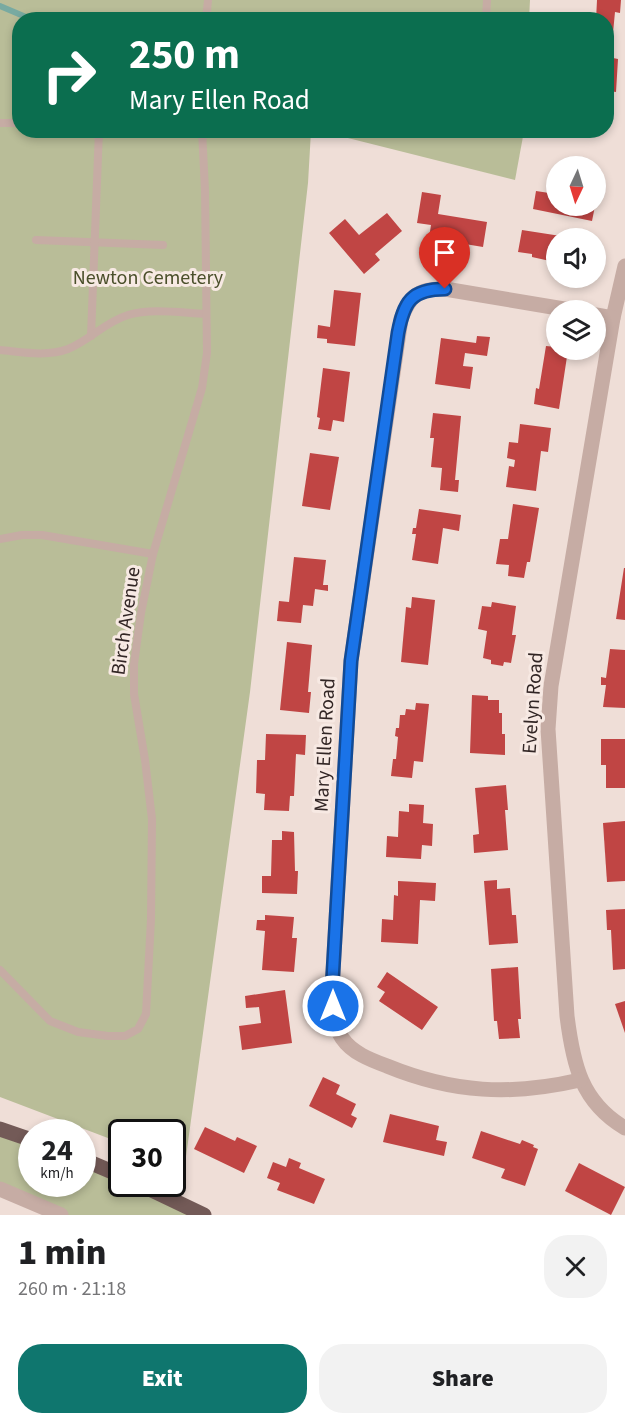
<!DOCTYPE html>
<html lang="en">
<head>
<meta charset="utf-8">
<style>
  body { margin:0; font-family:"Source Sans 3",sans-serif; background:#f2f2f2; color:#202124; height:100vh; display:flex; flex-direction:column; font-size:22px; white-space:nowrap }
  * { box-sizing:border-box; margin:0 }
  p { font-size:20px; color:#757577 }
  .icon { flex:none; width:33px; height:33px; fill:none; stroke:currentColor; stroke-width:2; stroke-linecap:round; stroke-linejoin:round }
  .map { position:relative; height:1215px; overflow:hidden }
  .sheet { display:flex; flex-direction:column; background:#fff; flex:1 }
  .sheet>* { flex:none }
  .banner { position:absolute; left:12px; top:12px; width:602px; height:126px; border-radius:24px; box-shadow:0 3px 9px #0003; background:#0b6e4f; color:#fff; overflow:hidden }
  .needle { width:39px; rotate:184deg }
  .tools { position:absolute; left:546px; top:156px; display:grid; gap:12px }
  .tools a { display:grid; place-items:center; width:60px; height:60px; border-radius:50%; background:#fff; box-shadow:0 3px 9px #0003; font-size:30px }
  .speed { position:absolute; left:18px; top:1119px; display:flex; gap:12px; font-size:30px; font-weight:700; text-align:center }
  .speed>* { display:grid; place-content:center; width:78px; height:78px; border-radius:50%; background:#fff; box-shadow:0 3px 9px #0003; line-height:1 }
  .speed small { font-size:15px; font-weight:400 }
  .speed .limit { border:3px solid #111; border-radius:9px; background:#fff; color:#111 }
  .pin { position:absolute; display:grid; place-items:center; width:51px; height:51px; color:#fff; margin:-62px -26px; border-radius:50% 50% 50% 0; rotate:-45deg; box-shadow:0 0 6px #0007 }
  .pin .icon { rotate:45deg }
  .me { position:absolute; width:66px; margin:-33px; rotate:0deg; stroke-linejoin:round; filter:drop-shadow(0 0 4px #0008) }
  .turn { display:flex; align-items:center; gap:21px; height:126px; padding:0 18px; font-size:27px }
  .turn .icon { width:78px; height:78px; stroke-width:2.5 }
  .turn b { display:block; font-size:42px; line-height:51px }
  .round { display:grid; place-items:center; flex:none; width:63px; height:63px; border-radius:24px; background:#f2f2f2 }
  .head { display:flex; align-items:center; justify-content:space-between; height:102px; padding:0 18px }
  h1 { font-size:36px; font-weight:800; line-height:45px }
  .primary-button { display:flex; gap:12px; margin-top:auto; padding:12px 18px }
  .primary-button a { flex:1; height:69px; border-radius:24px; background:#0f766e; color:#fff; font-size:24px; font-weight:800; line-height:69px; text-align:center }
  .primary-button a+a { background:#f2f2f2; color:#202124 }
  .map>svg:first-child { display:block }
  .green { fill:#b9bd98 }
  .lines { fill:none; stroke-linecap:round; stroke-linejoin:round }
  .stream { stroke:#78aaa1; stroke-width:6 }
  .building { fill:#c04544 }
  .service { stroke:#c6aca4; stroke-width:8 }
  .minor { stroke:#c6aca4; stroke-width:15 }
  .primary { stroke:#735a57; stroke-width:15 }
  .route-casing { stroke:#114b97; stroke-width:15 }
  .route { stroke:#1a73e8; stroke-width:10 }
  .labels { text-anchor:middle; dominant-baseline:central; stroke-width:6; stroke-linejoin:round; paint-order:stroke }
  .park-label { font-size:20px; fill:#4a4f2a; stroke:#f7e9e3 }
  .street-label { font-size:20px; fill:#322625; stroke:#f7e9e3 }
</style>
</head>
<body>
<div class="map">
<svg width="625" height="1215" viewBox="0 0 625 1215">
  <rect width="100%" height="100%" fill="#efded7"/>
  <!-- green -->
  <g class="green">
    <polygon points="0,0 530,0 529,20 20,20 20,130 311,131 308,183 250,692 184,1171 173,1166 172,1132 122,1132 121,1143 0,1097"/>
    <polygon points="320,131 524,131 515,180"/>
    <polygon points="0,1129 31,1140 32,1184 82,1184 83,1159 121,1176 122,1184 139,1184 204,1215 61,1215 0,1189"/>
  </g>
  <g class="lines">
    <!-- stream -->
    <polyline class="stream" points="0,6 33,20"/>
  </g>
  <!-- building -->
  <g class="building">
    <polygon points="597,0 621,0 620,13 615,12 613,33 606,33 606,20 596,20"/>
    <polygon points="606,51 614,51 613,58 618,59 616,92 609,91 608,106 606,106"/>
    <polygon points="596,169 602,171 597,197 596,197"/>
    <polygon points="536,191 556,194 556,206 595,206 592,221 533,209"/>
    <polygon points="422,192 441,195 438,214 487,222 483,247 429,238 431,225 417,223"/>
    <polygon points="387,213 402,231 375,254 380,260 364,274 329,233 345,219 359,235"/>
    <polygon points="522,230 567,237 556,238 556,265 550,264 550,261 532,257 532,254 518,252"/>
    <polygon points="334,290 361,293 355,346 327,343 327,339 317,338 318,325 330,327"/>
    <polygon points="477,336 490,337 487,356 465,353 463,366 473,367 470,389 435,384 441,338 476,343"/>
    <polygon points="546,346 556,347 556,350 568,350 559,409 534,404 536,388 539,389"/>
    <polygon points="323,368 350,372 344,422 333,420 331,431 318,429 320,418 317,417"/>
    <polygon points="433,413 461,416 455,480 459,480 458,492 440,490 442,468 431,467 434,438 430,438"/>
    <polygon points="520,424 551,428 548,452 541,451 536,491 506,487 509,466 514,467 515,460 507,458 509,442 518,443"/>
    <polygon points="310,453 339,457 330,510 302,506"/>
    <polygon points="513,504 539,508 530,562 527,562 524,578 508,576 509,565 496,564 500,539 508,539"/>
    <polygon points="419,509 461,515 459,531 443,528 438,564 412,560 416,534 412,534 413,528 416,528"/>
    <polygon points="294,557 326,560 323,585 328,585 328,591 315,589 313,606 303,605 301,623 277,621 279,601 289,602"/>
    <polygon points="624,568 625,568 625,620 616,619"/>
    <polygon points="412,597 435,600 428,665 401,662 406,607 411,608"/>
    <polygon points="492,602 516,606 512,635 516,635 511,663 504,662 503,666 491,664 491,660 483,658 487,631 478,629 482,606 491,607"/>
    <polygon points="287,642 312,645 308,692 311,692 309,713 280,710"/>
    <polygon points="610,649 625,650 625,708 603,707 606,685 601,685 601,677 606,678"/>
    <polygon points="472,695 488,696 488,700 499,700 499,713 502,713 502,734 505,734 505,755 470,753"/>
    <polygon points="416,703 429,704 423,762 414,761 412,778 391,776 393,759 396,759 398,737 395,736 396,728 399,728 400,715 405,715 406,709 415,710"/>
    <polygon points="266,734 306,735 305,755 296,754 294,796 290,796 289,811 264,810 265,794 256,793 257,760 265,760"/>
    <polygon points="601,739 625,739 625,788 606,788 606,765 601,765"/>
    <polygon points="506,785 508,810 505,810 508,850 474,853 473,835 479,834 475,788"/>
    <polygon points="409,804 424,805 423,823 433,824 432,846 422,845 421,859 386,857 387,836 398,837 399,811 409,812"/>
    <polygon points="625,821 625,881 607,882 603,823"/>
    <polygon points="282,831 294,832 295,871 298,871 297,894 262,893 262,876 271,876 272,840 282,840"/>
    <polygon points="497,880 497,889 510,888 512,915 516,915 518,943 489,945 484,881"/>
    <polygon points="398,881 436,883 435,901 420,900 418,944 381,942 382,919 393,920 394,895 398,896"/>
    <polygon points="625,909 625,969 613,970 611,930 607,930 606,910"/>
    <polygon points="265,915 294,917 292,938 297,938 294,972 262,970 265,931 256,930 257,920 265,920"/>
    <polygon points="518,967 521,1019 518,1019 520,1038 499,1039 497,1021 494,1021 491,969"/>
    <polygon points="387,972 438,1007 422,1030 379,1001 385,992 377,987"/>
    <polygon points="285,990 292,1043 242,1050 239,1026 261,1023 259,1007 246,1008 245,996"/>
    <polygon points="625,1001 625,1033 615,1004"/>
    <polygon points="323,1077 340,1085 336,1094 356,1104 351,1115 357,1118 352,1128 309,1106"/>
    <polygon points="390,1114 439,1126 436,1140 447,1142 444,1156 383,1142"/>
    <polygon points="205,1127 235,1141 237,1137 257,1146 244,1173 194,1149"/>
    <polygon points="481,1131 520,1144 522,1140 534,1145 533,1147 538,1149 525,1186 501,1178 505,1169 472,1158"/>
    <polygon points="289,1158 301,1163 299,1168 325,1179 314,1204 277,1190 280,1183 267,1178 273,1162 286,1167"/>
    <polygon points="579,1163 625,1187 611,1215 565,1191"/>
  </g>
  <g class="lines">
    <!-- service -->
    <g class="service">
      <polyline points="206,20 208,0"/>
      <polyline points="486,20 487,0"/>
      <polyline points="0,123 20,123"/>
      <polyline points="36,240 163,245"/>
      <polyline points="91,336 99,130"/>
      <path d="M0 350C22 352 47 357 68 349 90 340 105 322 128 315 152 308 182 313 206 314"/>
      <polyline points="0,539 22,535 42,535 153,554"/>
      <polyline points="0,970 50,1021 78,1032 108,1036 125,1036 138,1029 146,1014 151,919 152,819 145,760 134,694 134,664 141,613 153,554 202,388 207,353 205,190 202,130"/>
    </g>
    <!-- minor -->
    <g class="minor">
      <path d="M625 266 613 318 551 686 548 729 567 1016C573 1064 581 1102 625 1128"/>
      <path d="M570 310 445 289C419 288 410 295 401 319L351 661 332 989C333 1005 332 1023 342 1038 352 1053 371 1060 387 1066 453 1093 511 1096 580 1080"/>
      <polyline points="596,315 613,318"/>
      <polyline points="0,1189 61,1215"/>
    </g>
    <!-- primary -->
    <g class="primary">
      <polyline points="0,1129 32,1140"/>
      <polyline points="82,1159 122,1176"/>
      <polyline points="139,1184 204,1215"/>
    </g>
  </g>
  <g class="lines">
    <defs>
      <path id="route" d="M333 1006 332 989 351 661 398 333C404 302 411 289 445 289"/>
    </defs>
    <!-- route casing -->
    <use href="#route" class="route-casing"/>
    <!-- route -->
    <use href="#route" class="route"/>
  </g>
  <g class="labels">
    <!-- park labels -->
    <g class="park-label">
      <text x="148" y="278">Newton Cemetery</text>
    </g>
    <!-- street labels -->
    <g class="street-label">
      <text transform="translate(126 621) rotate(-82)">Birch Avenue</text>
      <text transform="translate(533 703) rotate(-86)">Evelyn Road</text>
      <text transform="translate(325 745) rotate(-87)">Mary Ellen Road</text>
    </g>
  </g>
</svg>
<div class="tools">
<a><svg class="needle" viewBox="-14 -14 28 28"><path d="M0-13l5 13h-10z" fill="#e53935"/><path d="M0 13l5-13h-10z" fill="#757577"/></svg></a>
<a><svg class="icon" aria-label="sound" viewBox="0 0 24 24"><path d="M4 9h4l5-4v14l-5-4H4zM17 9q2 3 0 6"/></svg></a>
<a><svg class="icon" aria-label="layers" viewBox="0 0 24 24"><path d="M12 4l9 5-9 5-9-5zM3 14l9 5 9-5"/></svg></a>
</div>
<div class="speed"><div>24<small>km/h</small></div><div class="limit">30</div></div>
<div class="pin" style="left:445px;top:289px;background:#d93025"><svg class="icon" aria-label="arrive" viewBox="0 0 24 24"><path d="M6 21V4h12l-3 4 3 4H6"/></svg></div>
<svg class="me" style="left:333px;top:1006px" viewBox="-20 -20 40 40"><circle r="17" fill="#1a73e8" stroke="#fff" stroke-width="3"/><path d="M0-11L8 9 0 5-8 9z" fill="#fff"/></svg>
<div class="banner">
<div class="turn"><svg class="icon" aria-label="right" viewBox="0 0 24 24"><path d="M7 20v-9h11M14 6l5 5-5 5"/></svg><div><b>250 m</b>Mary Ellen Road</div></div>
</div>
</div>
<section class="sheet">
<div class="head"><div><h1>1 min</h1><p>260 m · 21:18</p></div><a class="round"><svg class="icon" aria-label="close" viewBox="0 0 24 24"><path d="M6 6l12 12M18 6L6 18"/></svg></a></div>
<div class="primary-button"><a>Exit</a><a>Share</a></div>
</section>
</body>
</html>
